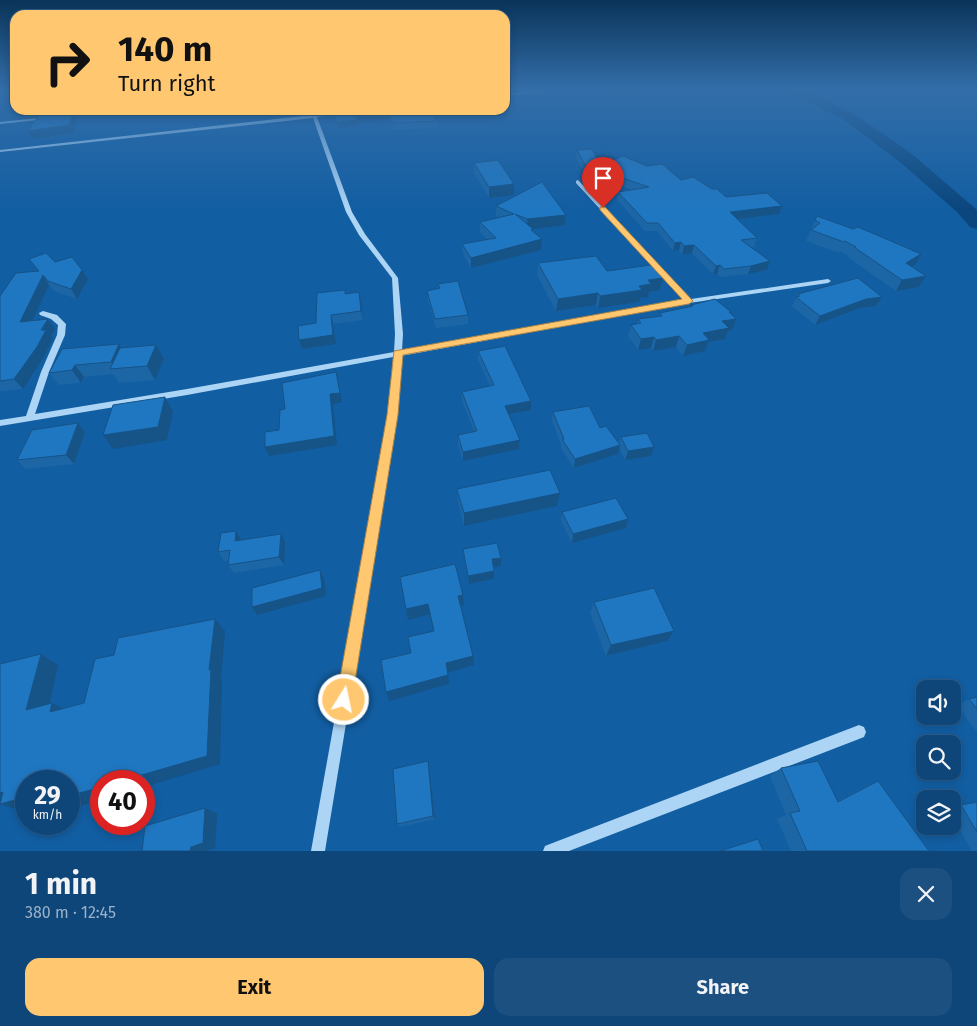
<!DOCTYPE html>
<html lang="en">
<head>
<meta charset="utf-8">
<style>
  body { margin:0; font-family:"Fira Sans",sans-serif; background:#1c5081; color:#f1f3f6; height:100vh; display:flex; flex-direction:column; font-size:19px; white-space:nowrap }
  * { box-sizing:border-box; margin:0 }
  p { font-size:16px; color:#9bb1c7 }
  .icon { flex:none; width:28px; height:28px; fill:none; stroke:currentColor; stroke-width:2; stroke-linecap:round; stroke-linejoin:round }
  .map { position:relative; height:851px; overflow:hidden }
  .sheet { display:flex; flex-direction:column; background:#0e467a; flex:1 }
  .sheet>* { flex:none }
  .guide { position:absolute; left:10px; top:10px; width:500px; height:105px; border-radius:15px; box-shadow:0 2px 8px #0003,0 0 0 1px #2e5e8b; background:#ffc870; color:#111; overflow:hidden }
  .buttons { position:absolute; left:916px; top:680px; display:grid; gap:10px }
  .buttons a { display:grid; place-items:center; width:45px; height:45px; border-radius:10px; background:#0e467a; box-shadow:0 2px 8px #0003,0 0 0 1px #2e5e8b; font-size:25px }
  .speed { position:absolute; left:15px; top:770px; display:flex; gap:10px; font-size:25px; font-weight:700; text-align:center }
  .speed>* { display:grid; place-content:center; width:65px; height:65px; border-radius:50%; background:#0e467a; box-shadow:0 2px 8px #0003,0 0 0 1px #2e5e8b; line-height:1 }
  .speed small { font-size:12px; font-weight:400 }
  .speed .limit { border:8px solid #d22; background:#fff; color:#111 }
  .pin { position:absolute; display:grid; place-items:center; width:42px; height:42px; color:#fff; margin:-51px -21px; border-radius:50% 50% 50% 0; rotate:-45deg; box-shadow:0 0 5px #0007 }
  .pin .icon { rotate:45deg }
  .me { position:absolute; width:55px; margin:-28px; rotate:10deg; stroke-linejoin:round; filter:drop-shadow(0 0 4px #0008) }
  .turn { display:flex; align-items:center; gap:18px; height:105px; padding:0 25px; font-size:22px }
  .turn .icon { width:65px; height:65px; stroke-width:2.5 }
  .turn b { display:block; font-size:35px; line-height:42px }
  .round { display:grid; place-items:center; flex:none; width:52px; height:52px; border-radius:15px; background:#1c5081 }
  .headline { display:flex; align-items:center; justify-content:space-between; height:85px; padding:0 25px }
  h1 { font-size:30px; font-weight:700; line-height:38px }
  .button { display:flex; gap:10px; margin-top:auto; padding:10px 25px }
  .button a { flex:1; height:58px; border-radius:15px; background:#ffc870; color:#111; font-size:20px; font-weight:700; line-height:58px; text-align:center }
  .button a+a { background:#1c5081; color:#f1f3f6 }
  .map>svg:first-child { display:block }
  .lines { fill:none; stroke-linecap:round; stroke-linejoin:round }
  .river { fill:#0b477e; fill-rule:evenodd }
  .minor { fill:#acd4f5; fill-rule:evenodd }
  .wall { fill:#1c66a6 }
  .shaded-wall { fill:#165387 }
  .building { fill:#2077c1; stroke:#165387 }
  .route { fill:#ffc870; stroke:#a68249 }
</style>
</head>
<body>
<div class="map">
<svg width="977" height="851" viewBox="0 0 977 851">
  <rect width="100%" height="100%" fill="#125ea2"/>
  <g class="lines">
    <!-- river -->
    <polygon class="river" points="786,89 803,89 854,114 912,154 977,210 977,229 970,227 957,212 900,162 844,120 788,92"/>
    <!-- minor -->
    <g class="minor">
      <polygon points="557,89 565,89 505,96 505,94"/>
      <polygon points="112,110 127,110 65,117 63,116"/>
      <polygon points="310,110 314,110 316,115 346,112 348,113 317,117 352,212 365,234 398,278 403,334 402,351 684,300 576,183 576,181 578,180 691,299 828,279 831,281 828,283 689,303 401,356 397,415 325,851 311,851 389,415 393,357 187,395 0,426 0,420 26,416 41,372 57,335 58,325 51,319 40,315 39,313 43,311 57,315 66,324 65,335 49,372 35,414 187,389 394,352 395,334 392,278 359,235 346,212 313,118 0,152 0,150 312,115"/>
      <polygon points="49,117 47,119 0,124 0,122"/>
      <polygon points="859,725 864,727 866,732 864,737 859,739 569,851 543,851 545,846 550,844"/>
    </g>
  </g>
  <!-- wall -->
  <g class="wall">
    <polygon points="609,88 640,88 642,90 641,93 619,96"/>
    <polygon points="332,110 430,110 437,121 438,128 394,130 389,119 357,123 358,126 338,128 333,111 332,111"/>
    <polygon points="577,150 601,165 681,180 712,189 726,197 782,206 779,214 737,219 757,238 754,247 750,247 767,270 748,274 721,277 717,274 713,274 692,253 682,255 679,250 673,251 657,231 645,231 617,200 618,192 633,190 584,173 576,157"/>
    <polygon points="474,163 514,184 514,195 489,198 474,173"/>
    <polygon points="496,206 566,215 565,225 532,229 541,250 471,268 463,254 462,244 487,240 480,232 480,222 499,217 496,216"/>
    <polygon points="817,216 915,265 912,266 926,276 919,287 896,291 849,258 849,256 840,251 839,253 806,241"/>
    <polygon points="29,259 55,262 82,270 88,279 77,299 54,291 49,285 32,321 55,329 51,336 53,339 44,357 23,389 0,391 0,296 38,271"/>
    <polygon points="538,263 607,271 663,278 660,290 649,292 648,297 640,298 639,302 598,308 596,305 556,311 537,275"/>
    <polygon points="438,284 468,315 468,324 436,328 428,300 427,291 438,289"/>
    <polygon points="345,290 346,294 359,292 361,301 363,320 333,324 336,344 302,349 299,340 316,323"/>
    <polygon points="798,294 882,297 876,306 860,308 815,325 792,306"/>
    <polygon points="691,305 730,313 732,330 728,331 725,339 708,342 705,351 683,356 676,347 653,351 651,348 638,350 628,336 631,325 637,324 638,319 659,316 660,313 691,307"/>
    <polygon points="119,344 122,348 164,359 155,380 119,383 113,374 84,377 81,383 59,385 49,373"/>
    <polygon points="478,351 531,410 509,415 520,440 519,449 463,461 458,444 458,435 474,431 462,401 462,392 490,386 478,360"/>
    <polygon points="553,412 600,428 619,443 621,437 651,456 625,460 619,448 618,454 574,468 561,448 561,445 552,421"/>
    <polygon points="78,423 85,432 74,464 26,469 17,460"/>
    <polygon points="457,489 557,506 464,526 458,502"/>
    <polygon points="562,512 628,519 626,528 572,543 561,521"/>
    <polygon points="241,540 285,542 284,565 234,573 228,565 229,560 224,561 218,552"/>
    <polygon points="463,549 501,566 493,567 494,579 469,584 464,557"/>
    <polygon points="594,602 674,631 667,641 606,656 590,613"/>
    <polygon points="977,697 977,732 957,705 969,699"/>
    <polygon points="429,766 435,819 400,827 397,824"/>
    <polygon points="781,768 838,801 862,788 878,781 929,851 791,851 777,819 786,815 770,776"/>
    <polygon points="977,802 977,851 972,851 952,817 952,807 961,805"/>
  </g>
  <!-- shaded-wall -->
  <g class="shaded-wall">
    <polygon points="642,90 641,93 619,96 620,92"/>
    <polygon points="230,110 276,110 232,115"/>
    <polygon points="74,111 77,118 73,133 32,139 28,131"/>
    <polygon points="388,113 389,119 357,123 358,126 338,128 337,122 355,116"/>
    <polygon points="514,184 514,195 489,198 489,187"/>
    <polygon points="782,206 779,214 728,220 730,212"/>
    <polygon points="566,215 565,225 527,230 527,219"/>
    <polygon points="542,239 541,250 471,268 471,258"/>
    <polygon points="681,242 679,250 673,251 675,243"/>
    <polygon points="694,245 692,253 682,255 684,246"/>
    <polygon points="921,254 915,265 899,273 906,263"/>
    <polygon points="770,261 767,270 748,274 751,266"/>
    <polygon points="720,265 717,274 713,274 716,266"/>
    <polygon points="82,270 88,279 77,299 71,289"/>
    <polygon points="43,275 49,285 27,332 20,322"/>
    <polygon points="926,276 919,287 896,291 902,280"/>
    <polygon points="663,278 660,290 649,292 648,297 640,298 639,302 598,308 600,296 639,286 648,280"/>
    <polygon points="359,292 361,301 363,320 361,311"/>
    <polygon points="598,293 596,305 556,311 558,299"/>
    <polygon points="882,297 876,306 860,308 815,325 820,316 866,299"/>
    <polygon points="729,312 731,312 727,321 736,319 732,330 728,331 725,339 708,342 705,351 683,356 687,345 703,333 722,321"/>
    <polygon points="331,315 333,324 336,344 302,349 299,340"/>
    <polygon points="48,319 55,329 51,336 53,339 44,357 23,389 14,379"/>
    <polygon points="679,336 676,347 653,351 656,340"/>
    <polygon points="654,337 651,348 638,350 641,339"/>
    <polygon points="119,344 127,356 116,369 111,362"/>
    <polygon points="156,345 164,359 155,380 147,366"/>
    <polygon points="75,365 84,377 81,383 72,370"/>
    <polygon points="336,372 342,402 333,404 337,445 269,456 265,447 330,394"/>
    <polygon points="165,397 173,411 167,440 113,449 103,435"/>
    <polygon points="531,401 531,410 505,415 505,406"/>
    <polygon points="78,423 85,432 74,464 66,455"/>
    <polygon points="520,440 519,449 463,461 463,452"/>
    <polygon points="620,445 618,454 574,468 575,459"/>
    <polygon points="654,447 651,456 625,460 628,451"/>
    <polygon points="560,493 557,506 464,526 464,513"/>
    <polygon points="628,519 626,528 572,543 573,534"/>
    <polygon points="236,531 241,540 235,541"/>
    <polygon points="281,534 285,542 284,565 279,557"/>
    <polygon points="501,558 501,566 491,568 492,559"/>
    <polygon points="320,570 324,578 326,596 257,615 252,607"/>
    <polygon points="494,571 494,579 469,584 468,576"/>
    <polygon points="463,595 464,605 459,607 458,596"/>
    <polygon points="428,604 430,614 408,620 406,609"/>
    <polygon points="215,619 225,631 221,679 222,680 220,764 144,787 144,781 121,781 209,670"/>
    <polygon points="674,631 667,641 606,656 611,645"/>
    <polygon points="41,654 58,665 46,720 26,710"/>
    <polygon points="473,656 474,665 447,673 446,663"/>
    <polygon points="448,675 449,684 389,701 386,692"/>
    <polygon points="52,703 71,713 50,712"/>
    <polygon points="428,761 429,766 435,819 433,816"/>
    <polygon points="101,787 101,800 69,809 69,796"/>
    <polygon points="3,792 26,797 26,810 22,811 0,804 0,793"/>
    <polygon points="205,808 217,814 215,848 205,851 190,851 191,847"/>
  </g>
  <!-- building -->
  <g class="building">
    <polygon points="614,88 640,88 642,90 620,92"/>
    <polygon points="342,110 430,110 437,121 393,123 388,113 355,116 357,120 337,122 333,111"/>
    <polygon points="74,111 69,125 28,131 39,115"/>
    <polygon points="592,149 601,165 623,156 647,166 662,164 681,180 693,177 712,189 717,189 726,197 767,193 782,206 730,212 757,238 741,240 770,261 751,266 724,269 720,265 716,266 694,245 684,246 681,242 675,243 658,223 647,223 618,192 649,187 585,165 577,150"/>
    <polygon points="498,160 514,184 489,187 474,163"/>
    <polygon points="542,182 566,215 527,219 515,214 533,229 531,230 542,239 471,258 462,244 496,238 480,222 514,214 496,206"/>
    <polygon points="817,216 853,229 858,227 921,254 906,263 926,276 902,280 854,247 856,247 845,241 844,242 811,230 820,223 815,220"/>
    <polygon points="46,253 55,262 72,257 82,270 71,289 48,281 43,275 20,322 48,319 41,330 46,330 37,347 14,379 0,381 0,296 16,273 39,271 29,259"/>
    <polygon points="596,256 607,271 651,265 663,278 648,280 651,284 639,286 642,290 600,296 598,293 558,299 538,263"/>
    <polygon points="858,278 882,297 866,299 820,316 796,297 800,296 798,294"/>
    <polygon points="458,281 468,315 435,319 427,291 440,288 438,284"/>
    <polygon points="345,290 345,294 359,292 361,311 331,315 333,335 299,340 298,326 316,323 317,293"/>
    <polygon points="715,299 731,312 729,312 736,319 722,321 729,328 703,333 709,340 687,345 679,336 656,340 654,337 641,339 631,325 641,323 638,319 662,316 660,313 693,306 691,305"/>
    <polygon points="119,344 111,362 75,365 72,370 49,373 62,349"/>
    <polygon points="156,345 147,366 110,369 120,348"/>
    <polygon points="505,346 531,401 505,406 520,440 463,452 458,435 477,431 462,392 494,385 478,351"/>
    <polygon points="336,372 340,393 330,394 334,436 265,447 265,432 279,430 280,410 285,409 282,383"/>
    <polygon points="165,397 158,427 103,435 113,405"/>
    <polygon points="589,406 600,428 606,426 620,445 575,459 562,439 564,439 553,412"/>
    <polygon points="78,423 66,455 17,460 32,430"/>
    <polygon points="647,433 654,447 628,451 621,437"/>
    <polygon points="550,470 560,493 464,513 457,489"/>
    <polygon points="616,498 628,519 573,534 562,512"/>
    <polygon points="236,531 235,541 281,534 279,557 228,565 230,550 218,552 221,533"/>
    <polygon points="497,543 501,558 492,559 494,571 468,576 463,549"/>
    <polygon points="455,564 463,595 458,596 473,656 446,663 448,675 386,692 381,660 411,653 408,637 434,631 428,604 406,609 400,577"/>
    <polygon points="320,570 322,588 252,607 252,588"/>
    <polygon points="654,588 674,631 611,645 594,602"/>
    <polygon points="215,619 209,670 211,669 207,756 121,781 101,781 101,787 69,796 69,781 26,781 26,797 0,804 3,792 0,793 0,664 41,654 26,710 52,703 50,712 84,703 95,659 114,655 118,638"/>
    <polygon points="977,697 977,709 969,699"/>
    <polygon points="428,761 433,816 397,824 393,769"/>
    <polygon points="818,761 838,802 878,781 929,851 807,851 790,813 800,811 781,768"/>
    <polygon points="977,802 977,832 961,805"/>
    <polygon points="205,808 203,843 191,847 190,851 142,851 145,826"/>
    <polygon points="758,839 763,851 720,851"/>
  </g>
  <!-- sky -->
  <linearGradient id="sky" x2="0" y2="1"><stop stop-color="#0a3459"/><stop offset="0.43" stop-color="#336ea9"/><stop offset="1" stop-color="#336ea9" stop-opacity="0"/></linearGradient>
  <rect width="977" height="208" fill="url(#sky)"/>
  <!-- route -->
  <polygon class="route" points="600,207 605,207 693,301 689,304 403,355 398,415 352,700 350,705 344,708 338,705 336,700 387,415 394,351 682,299 600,210"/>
</svg>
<div class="buttons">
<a><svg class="icon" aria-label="sound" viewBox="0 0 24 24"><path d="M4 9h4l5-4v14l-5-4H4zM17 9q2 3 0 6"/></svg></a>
<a><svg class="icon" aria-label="search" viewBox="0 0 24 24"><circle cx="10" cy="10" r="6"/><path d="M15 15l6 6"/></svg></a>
<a><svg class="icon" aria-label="layers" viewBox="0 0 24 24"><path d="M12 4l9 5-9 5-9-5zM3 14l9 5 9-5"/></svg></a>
</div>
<div class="speed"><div>29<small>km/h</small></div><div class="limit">40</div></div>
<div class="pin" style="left:603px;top:208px;background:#d93025"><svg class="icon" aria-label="arrive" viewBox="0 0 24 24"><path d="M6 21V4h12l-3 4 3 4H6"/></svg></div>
<svg class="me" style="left:344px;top:700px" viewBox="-20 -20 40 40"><circle r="17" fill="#ffc870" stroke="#fff" stroke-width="3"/><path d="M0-11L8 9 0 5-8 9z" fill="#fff"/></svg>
<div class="guide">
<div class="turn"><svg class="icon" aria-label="right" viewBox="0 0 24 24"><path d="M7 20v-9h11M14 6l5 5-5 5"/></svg><div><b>140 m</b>Turn right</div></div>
</div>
</div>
<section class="sheet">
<div class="headline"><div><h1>1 min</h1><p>380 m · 12:45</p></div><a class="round"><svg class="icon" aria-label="close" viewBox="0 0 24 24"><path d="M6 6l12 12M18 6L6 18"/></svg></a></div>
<div class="button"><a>Exit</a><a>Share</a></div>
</section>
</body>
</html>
